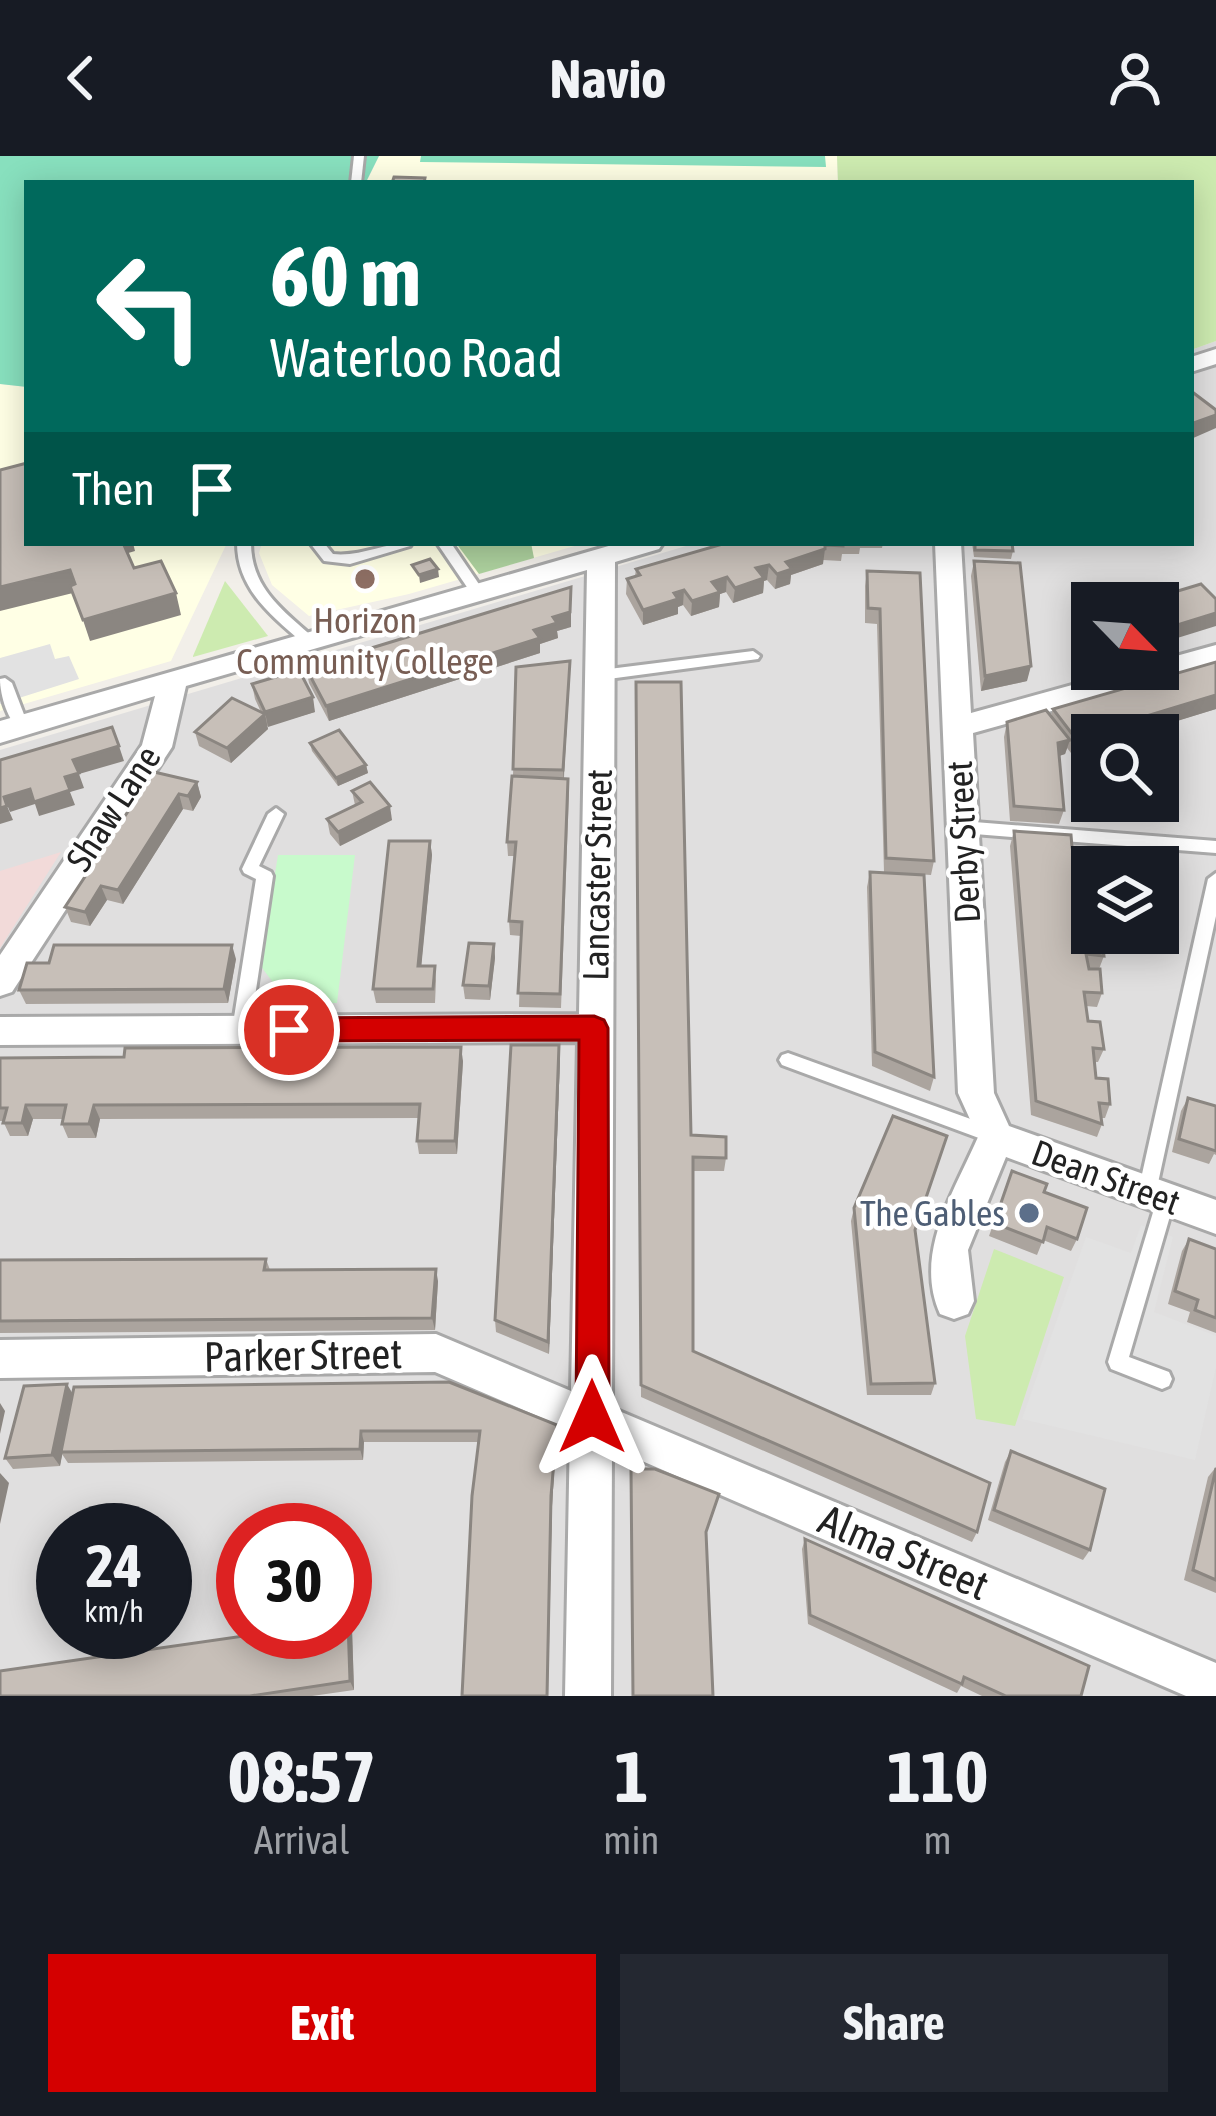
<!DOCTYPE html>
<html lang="en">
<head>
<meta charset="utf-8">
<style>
  body { margin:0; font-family:"Asap Condensed",sans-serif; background:#242831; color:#f1f3f6; height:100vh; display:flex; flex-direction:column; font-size:45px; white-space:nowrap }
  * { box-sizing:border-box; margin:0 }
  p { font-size:39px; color:#9ea1a6 }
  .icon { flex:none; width:66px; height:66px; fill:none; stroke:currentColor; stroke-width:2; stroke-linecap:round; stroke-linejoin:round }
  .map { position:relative; height:1540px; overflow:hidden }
  .details { display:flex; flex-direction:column; background:#171b24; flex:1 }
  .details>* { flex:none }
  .hud { position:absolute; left:24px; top:24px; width:1170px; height:366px; border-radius:0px; box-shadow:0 6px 30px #0003; background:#00695c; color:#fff; overflow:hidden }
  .needle { width:78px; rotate:115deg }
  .fabs { position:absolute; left:1071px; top:426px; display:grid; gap:24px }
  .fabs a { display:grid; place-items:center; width:108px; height:108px; border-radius:0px; background:#171b24; box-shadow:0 6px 30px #0003; font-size:60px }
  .speed { position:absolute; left:36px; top:1347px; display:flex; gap:24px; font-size:60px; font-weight:700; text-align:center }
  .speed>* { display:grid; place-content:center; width:156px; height:156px; border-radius:50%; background:#171b24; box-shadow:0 6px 30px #0003; line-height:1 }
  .speed small { font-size:30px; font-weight:400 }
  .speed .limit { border:18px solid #d22; background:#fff; color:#111 }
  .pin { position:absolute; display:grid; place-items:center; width:102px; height:102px; color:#fff; margin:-51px; border:6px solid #fff; border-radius:50%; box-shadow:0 3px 12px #0007 }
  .me { position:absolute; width:132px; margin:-66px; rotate:0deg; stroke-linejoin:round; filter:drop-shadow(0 0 9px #0008) }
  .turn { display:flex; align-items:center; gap:42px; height:252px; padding:0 48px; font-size:54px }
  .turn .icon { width:156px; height:156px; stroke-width:2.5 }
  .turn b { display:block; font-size:84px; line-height:102px }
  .then { display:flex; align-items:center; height:114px; padding:0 48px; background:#0003; gap:24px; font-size:45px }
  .eta { display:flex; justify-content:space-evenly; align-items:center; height:204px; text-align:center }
  .eta b { font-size:72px; font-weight:700; line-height:84px }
  .primary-button { display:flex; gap:24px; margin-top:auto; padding:24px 48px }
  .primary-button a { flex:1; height:138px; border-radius:0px; background:#d40000; color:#fff; font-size:48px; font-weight:700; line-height:138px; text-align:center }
  .primary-button a+a { background:#242831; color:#f1f3f6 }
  header { display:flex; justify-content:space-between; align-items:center; height:156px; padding:0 48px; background:#171b24; font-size:54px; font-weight:700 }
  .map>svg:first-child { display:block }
  .residential { fill:#e0dfdf; fill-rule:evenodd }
  .commercial { fill:#f2dad9 }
  .education { fill:#ffffe5 }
  .grass { fill:#cdebb0 }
  .forest { fill:#add19e }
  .park { fill:#c8facc }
  .pitch { fill:#88e0be }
  .parking { fill:#e2e2e2 }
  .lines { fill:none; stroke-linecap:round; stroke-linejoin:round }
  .lane-casing { stroke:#a9a9a9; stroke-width:6 }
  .street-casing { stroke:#a9a9a9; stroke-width:6 }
  .lane { fill:#fff; fill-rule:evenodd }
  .street { fill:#fff; fill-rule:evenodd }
  .wall { fill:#aba49e }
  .shaded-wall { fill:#8b8681 }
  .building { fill:#c7bfb8; stroke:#8b8681; stroke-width:3 }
  .route { fill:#d40000; stroke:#8a0000; stroke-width:3 }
  .education-dot { fill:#8d6e63; stroke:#fff; stroke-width:4.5 }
  .service-dot { fill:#5c6f8a; stroke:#fff; stroke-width:4.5 }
  .labels { text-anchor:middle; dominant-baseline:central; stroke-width:9; stroke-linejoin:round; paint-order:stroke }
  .education-label { font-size:36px; fill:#785e54; stroke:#fff }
  .street-label { font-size:36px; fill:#222; stroke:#fff }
  .service-label { font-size:36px; fill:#4e5e75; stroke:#fff; text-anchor:end }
  .near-street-label { font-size:42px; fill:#222; stroke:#fff }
</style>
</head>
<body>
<header><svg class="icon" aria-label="back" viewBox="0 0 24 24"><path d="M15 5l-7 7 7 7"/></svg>Navio<svg class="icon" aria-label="person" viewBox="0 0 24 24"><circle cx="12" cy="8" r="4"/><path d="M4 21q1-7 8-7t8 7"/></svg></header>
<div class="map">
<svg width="1216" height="1540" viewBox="0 0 1216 1540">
  <rect width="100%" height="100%" fill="#f2efe9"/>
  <!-- residential -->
  <path class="residential" d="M1216 185V1540H0V594L696 387H1191V194ZM1092 447H1158V513H1092ZM1092 579H1158V645H1092ZM1092 711H1158V777H1092ZM63 1374H165V1476H63ZM243 1374H345V1476H243Z"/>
  <!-- commercial -->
  <polygon class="commercial" points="61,696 0,792 0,715"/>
  <!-- education -->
  <g class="education">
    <polygon points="379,0 837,0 838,27 366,27"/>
    <polygon points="0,228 27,231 27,387 227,387 171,505 0,555"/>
    <polygon points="262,387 585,387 409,438 309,460 272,429 259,397"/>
  </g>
  <!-- grass -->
  <g class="grass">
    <polygon points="837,0 1216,0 1216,185 1191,194 1191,27 838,27"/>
    <polygon points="225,425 268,480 193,501 193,500"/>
    <polygon points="994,1093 1064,1121 1015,1270 976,1263 965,1180"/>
  </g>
  <!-- forest -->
  <polygon class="forest" points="456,387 531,387 534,402 479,418"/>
  <!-- park -->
  <polygon class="park" points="278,699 355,699 337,847 289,848 260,809"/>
  <!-- pitch -->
  <g class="pitch">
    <polygon points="0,0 379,0 367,24 346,27 27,27 27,231 0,228"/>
    <polygon points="421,0 825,0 826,11 420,6"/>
  </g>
  <!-- parking -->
  <g class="parking">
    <polygon points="50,488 55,503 69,500 79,523 0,548 0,502"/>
    <polygon points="1141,1069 1173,1081 1154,1156 1216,1180 1216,1211 1195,1304 1022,1263 1086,1081 1131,1097"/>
  </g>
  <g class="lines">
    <defs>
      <g id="lane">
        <polygon points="354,0 364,0 361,27 351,27"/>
        <path d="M237 387H251C251 431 282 454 313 481L315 484 313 487H303C271 459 237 433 237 387Z"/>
        <path d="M310 387H324L333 398C360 401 383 387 412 387L410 390 350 408 324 405Z"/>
        <polygon points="437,387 451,387 485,437 483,440 473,440"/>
        <polygon points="753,495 760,500 758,503 601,524 594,519 601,514"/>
        <path d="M5 522 12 527 28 569 26 573 21 574C8 567 0 539 0 523Z"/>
        <polygon points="276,652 284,658 259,710 271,716 273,720 250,874 247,879 241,881 235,879 232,874 256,723 244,717 242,713 268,658"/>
        <polygon points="962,665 1216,685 1216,697 962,677 954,671"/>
        <polygon points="1216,717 1216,760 1156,1036 1154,1042 1147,1044 1140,1042 1138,1036 1208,723"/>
        <polygon points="788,897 1001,974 1004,980 1001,986 995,988 782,909 779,904 782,899"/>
        <polygon points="1166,1035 1173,1037 1175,1043 1129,1201 1169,1216 1172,1223 1169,1230 1162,1233 1111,1213 1108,1206 1157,1043 1159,1037"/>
      </g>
      <g id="street">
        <polygon points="1216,193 1216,208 1191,216 1191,201"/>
        <polygon points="619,387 663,387 659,393 615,406 612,1252 1216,1507 1216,1540 1186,1540 612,1292 611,1540 565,1540 570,1274 435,1216 0,1222 0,1184 436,1178 571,1235 578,886 0,889 0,861 579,858 587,414 186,530 172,591 12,836 0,840 0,799 142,589 155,540 0,587 0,565"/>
        <path d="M935 387H961L971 557 1130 513H1158V505L1216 489V509L973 577 994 937 1009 970 1216 1044V1078L1006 1001 968 1094 974 1145 968 1158 954 1163 940 1158C913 1098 954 1036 978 981L958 937Z"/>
      </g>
    </defs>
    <!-- lane casing -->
    <use href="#lane" class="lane-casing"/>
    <!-- street casing -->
    <use href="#street" class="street-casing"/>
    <!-- lane -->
    <use href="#lane" class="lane"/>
    <!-- street -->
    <use href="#street" class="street"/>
  </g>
  <!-- wall -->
  <g class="wall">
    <polygon points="726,387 883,387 882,392 860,392 859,398 842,398 841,405 823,404 823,408 791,419 790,428 775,433 767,424 764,425 763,437 733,447 726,436 720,438 719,451 691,460 683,449 678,451 678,458 643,469 626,438 627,423 635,420 636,413"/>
    <polygon points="972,387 1012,387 1013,395 1011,403 974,401"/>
    <polygon points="974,405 1027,525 981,535 971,420"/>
    <polygon points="867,415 920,417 934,705 931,719 884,716 877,468 865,467 865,430"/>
    <polygon points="1092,461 1092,495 1077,479 1082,464"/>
    <polygon points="571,471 557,475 558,482 540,488 540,497 329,565 309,527 306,512"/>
    <polygon points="570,505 564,622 569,637 561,852 519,851 521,780 510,779 509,765 515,700 508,700 507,686 513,620 516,511"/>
    <polygon points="1216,506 1216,553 1133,578 1092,579 1092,597 1075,602 1067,592 1065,598 1059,600 1064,654 1059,668 1010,665 1004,581 1007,566 1051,560 1053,553"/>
    <polygon points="636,526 691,979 726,1002 724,1015 693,1015 693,1195 977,1376 972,1386 641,1241"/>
    <polygon points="252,528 315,556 267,570 268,573 231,607 199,590 195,576 261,556 255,543"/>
    <polygon points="310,587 366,609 368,617 338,630 312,595"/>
    <polygon points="154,616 197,626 201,641 193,655 183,653 123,748 107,744 90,770 71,766 65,751"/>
    <polygon points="352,635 392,664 340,690 330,678 327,663 355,649"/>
    <polygon points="1014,675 1072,691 1092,711 1092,770 1086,770 1087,774 1104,800 1099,813 1102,837 1097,851 1086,850 1088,865 1104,893 1098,906 1094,906 1096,922 1110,948 1105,962 1101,962 1102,968 1097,981 1031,959 1010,690"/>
    <polygon points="430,685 432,699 421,810 435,810 436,825 435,847 376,847 373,833"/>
    <polygon points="870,716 934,921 930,935 872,910 867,731"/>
    <polygon points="494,788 495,802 490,844 465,843 463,829"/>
    <polygon points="236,803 228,847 26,848 19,834"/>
    <polygon points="559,889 560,903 549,1198 496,1176 495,1164"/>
    <polygon points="0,902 463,905 457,998 419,998 417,985 419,962 100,963 96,982 68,982 62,968 63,963 33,963 28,980 10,980 3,965 0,965"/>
    <polygon points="1188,942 1216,950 1216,999 1214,998 1209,1008 1172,996 1181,955"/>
    <polygon points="1012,1015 1044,1036 1077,1083 1071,1095 1043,1084 1037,1099 989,1080"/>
    <polygon points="854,1052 915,1076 935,1227 931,1239 867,1239 851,1065"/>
    <polygon points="1189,1083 1216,1093 1216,1177 1187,1166 1190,1156 1168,1148 1182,1095"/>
    <polygon points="266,1103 270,1114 438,1125 435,1174 0,1177 0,1104"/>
    <polygon points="73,1238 557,1269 552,1350 548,1540 462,1540 479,1286 364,1286 363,1304 68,1307 62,1298 60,1310 13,1313 5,1302"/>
    <polygon points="1011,1295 1090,1394 1083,1404 988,1364 1005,1306"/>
    <polygon points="1216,1311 1216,1437 1184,1424 1208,1321"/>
    <polygon points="805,1383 1081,1540 982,1540 961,1530 957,1537 808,1468 802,1393"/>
    <polygon points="348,1465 352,1474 354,1534 312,1540 0,1540"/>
  </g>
  <!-- shaded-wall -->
  <g class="shaded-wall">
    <polygon points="1216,259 1216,272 1191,283 1191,268"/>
    <polygon points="122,387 133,387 135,395 125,398"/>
    <polygon points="825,393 823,408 791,419 790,428 775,433 777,418 786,406"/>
    <polygon points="769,409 767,424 764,425 763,437 733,447 735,432 756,412"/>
    <polygon points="438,413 439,421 420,427 419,419"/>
    <polygon points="70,414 77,436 0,455 0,431"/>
    <polygon points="727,421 726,436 720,438 719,451 691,460 692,445 712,426"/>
    <polygon points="571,431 571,471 557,475 558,482 540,488 540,497 329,565 326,550 534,474 553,461"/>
    <polygon points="684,434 683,449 678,451 678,458 643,469 643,454"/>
    <polygon points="176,437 181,459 90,485 83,464"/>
    <polygon points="1216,457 1216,470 1158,488 1158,475"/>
    <polygon points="570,505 570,520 563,629 563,614"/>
    <polygon points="1031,510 1027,525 981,535 985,520"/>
    <polygon points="1216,539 1216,553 1132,579 1107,579 1130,565"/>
    <polygon points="313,541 315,556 268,571 265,556"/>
    <polygon points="265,558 268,573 231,607 227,592"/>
    <polygon points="1092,583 1092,597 1075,602 1079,587"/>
    <polygon points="1070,584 1065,598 1053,602 1058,587"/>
    <polygon points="119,590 124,605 79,618 84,632 70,636 75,649 39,660 35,648 10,656 4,641 65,621 73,604"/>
    <polygon points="366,609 368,617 338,630 336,622"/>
    <polygon points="197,626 201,641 193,655 188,640"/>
    <polygon points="179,638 183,653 123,748 118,734"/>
    <polygon points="7,650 13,664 0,668 0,652"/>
    <polygon points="390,650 392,664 340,690 338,676"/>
    <polygon points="430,685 432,699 420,824 418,810"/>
    <polygon points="101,730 107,744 90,770 85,756"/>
    <polygon points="494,788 495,802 490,844 489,830"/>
    <polygon points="232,789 236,803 228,847 224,833"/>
    <polygon points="559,889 560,903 549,1198 548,1186"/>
    <polygon points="461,891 463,905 457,998 455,985"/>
    <polygon points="26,949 33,963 28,980 22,967"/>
    <polygon points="94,949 100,963 96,982 89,968"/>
    <polygon points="436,1113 438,1125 435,1174 432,1162"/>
    <polygon points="67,1228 74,1240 60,1310 52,1299"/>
    <polygon points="0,1247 5,1255 0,1278"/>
    <polygon points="557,1269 552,1350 547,1540 551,1340"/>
    <polygon points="361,1275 364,1286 363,1304 360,1293"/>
    <polygon points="0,1317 9,1327 0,1368"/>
    <polygon points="348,1465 352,1474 354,1534 350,1525"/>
  </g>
  <!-- building -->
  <g class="building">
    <polygon points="394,21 425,22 424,27 392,27"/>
    <polygon points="1191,235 1216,254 1216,259 1191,268"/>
    <polygon points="27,307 27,387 123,387 134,412 161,405 176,437 83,464 70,430 75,428 70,414 0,431 0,314"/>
    <polygon points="726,387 843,387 843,390 825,389 825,393 786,406 792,413 777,418 769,409 756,412 764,422 735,432 727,421 712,426 720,436 692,445 684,434 674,437 678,443 643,454 627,423 640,419 636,413"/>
    <polygon points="975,387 1012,387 1013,395 975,394"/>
    <polygon points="430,403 438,413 419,419 412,409"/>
    <polygon points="974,405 1020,407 1031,510 985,520"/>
    <polygon points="867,415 920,417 934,705 886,702 880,453 868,452"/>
    <polygon points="1201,428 1216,443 1216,457 1158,475 1158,447 1138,447"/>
    <polygon points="571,431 570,456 553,461 557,467 534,474 540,482 326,550 306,512"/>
    <polygon points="1092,461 1092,475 1082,464"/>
    <polygon points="570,505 563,614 513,613 516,511"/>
    <polygon points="1216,506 1216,539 1130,565 1135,571 1107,579 1092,579 1092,583 1079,587 1053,553"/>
    <polygon points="299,514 313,541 265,556 252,528"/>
    <polygon points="636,526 681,526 691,979 726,981 726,1002 693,1001 693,1195 990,1327 977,1376 641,1229"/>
    <polygon points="232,542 265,558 227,592 195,576"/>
    <polygon points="1046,554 1070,584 1058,587 1064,654 1014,650 1007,566"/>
    <polygon points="112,571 119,590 73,604 79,617 65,621 70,634 34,646 30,633 4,641 7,650 0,652 0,604"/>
    <polygon points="339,574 366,609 336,622 310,587"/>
    <polygon points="154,616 197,626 188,640 179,638 118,734 101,730 85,756 65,751"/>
    <polygon points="512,620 568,623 560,838 518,837 522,766 509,765 516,686 507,686"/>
    <polygon points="370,626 390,650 338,676 327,663 362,646 352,635"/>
    <polygon points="1014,675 1071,679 1072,691 1104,693 1106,711 1092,711 1092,716 1082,716 1084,731 1092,732 1092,755 1085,755 1087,774 1092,775 1092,777 1101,777 1104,800 1086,798 1089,813 1100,813 1102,837 1084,836 1088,865 1100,866 1104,893 1093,892 1096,922 1108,923 1110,948 1099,947 1102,968 1036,945"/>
    <polygon points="389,685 430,685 418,810 435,810 433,833 373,833"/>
    <polygon points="870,716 924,719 934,921 875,896"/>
    <polygon points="469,787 494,788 489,830 463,829"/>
    <polygon points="54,789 232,789 224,833 19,834 27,807 49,807"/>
    <polygon points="511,889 559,889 548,1186 495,1164"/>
    <polygon points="461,891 455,985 417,985 420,948 94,949 89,968 62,968 66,949 26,949 22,967 3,967 7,952 0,952 0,902 124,901 125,892"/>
    <polygon points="1188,942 1216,950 1216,995 1179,983"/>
    <polygon points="893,960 947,980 915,1074 935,1227 871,1228 854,1052"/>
    <polygon points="1012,1015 1047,1028 1044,1036 1087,1052 1077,1083 1047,1071 1043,1086 994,1067"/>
    <polygon points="1189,1083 1216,1093 1216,1162 1195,1154 1198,1144 1175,1135"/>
    <polygon points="266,1103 264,1114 436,1113 432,1162 0,1165 0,1104"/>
    <polygon points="449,1226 557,1269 551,1340 547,1540 462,1540 472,1340 480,1275 361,1275 360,1293 61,1296 74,1231"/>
    <polygon points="67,1228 52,1299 5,1302 24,1230"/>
    <polygon points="1011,1295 1105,1333 1090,1394 994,1354"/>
    <polygon points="1216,1312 1216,1424 1193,1414"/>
    <polygon points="631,1313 655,1313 719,1338 706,1376 713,1540 633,1540"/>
    <polygon points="805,1383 1089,1510 1081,1540 1006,1540 964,1521 962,1528 810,1459"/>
    <polygon points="348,1465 350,1525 250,1540 0,1540 0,1515 272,1476 345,1476 345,1466"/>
  </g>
  <!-- route -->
  <polygon class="route" points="594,860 604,864 608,872 609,1261 604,1272 592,1277 581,1272 576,1261 579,884 289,885 279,882 275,874 279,865 289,862"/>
  <!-- markers -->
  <circle class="education-dot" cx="365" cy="423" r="12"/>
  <circle class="service-dot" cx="1029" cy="1057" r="12"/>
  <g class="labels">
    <!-- education labels -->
    <g class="education-label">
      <text x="365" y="464">Horizon<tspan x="365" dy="41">Community College</tspan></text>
    </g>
    <!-- street labels -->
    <g class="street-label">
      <text transform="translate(113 652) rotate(-57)">Shaw Lane</text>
      <text transform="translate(963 686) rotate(-93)">Derby Street</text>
      <text transform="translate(597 719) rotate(-89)">Lancaster Street</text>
      <text transform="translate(1106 1021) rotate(20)">Dean Street</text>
    </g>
    <!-- service labels -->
    <g class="service-label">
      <text x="1005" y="1057">The Gables</text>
    </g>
    <!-- near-street labels -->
    <g class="near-street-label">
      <text transform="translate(303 1199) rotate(-1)">Parker Street</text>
      <text transform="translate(904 1396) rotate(23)">Alma Street</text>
    </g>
  </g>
</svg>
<div class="fabs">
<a><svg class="needle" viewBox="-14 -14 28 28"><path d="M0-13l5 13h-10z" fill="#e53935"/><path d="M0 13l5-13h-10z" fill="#9ea1a6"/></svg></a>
<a><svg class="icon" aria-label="search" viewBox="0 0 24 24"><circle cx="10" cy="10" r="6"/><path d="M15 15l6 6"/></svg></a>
<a><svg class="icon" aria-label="layers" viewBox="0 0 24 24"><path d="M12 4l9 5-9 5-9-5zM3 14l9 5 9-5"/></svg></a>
</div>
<div class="speed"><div>24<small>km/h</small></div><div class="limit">30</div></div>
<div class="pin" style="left:289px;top:874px;background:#d93025"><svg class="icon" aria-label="arrive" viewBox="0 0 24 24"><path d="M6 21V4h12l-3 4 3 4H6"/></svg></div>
<svg class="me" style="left:592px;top:1261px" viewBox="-20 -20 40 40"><path d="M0-17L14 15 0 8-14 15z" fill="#d40000" stroke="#fff" stroke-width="4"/></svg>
<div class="hud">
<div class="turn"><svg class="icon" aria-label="left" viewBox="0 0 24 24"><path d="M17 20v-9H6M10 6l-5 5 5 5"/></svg><div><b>60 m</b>Waterloo Road</div></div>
<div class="then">Then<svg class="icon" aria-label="arrive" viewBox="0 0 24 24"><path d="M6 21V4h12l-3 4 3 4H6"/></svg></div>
</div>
</div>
<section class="details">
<div class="eta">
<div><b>08:57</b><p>Arrival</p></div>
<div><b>1</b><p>min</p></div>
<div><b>110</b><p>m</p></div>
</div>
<div class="primary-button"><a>Exit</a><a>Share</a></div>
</section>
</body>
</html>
